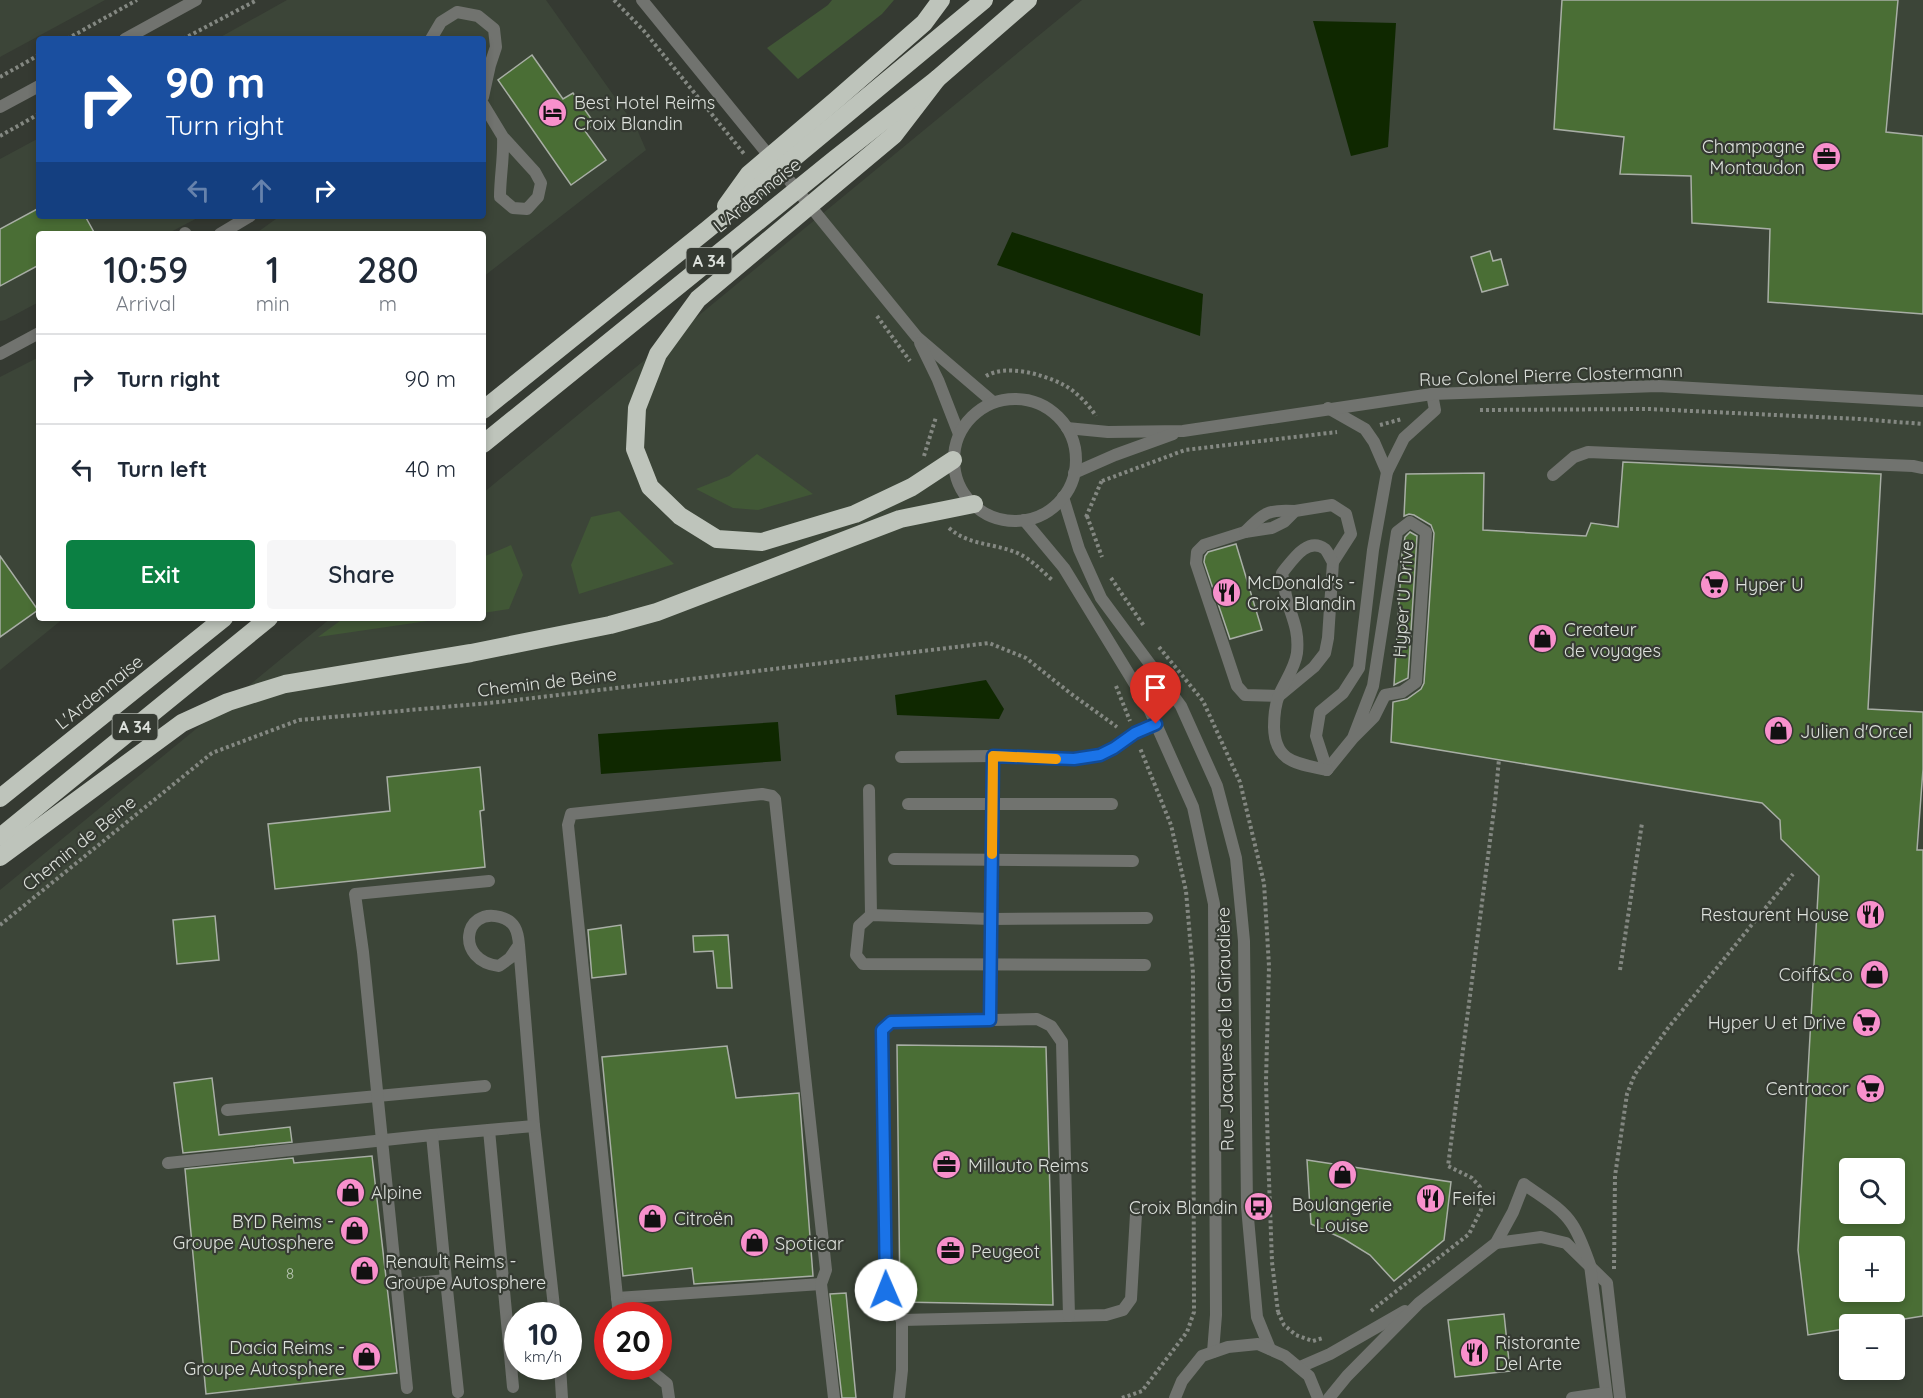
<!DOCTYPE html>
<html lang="en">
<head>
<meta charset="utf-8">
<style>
  body { margin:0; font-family:Quicksand,sans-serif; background:#f6f6f7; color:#1f2937; height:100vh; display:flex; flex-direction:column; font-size:22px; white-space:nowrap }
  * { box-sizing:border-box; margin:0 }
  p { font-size:20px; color:#747a83 }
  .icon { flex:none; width:33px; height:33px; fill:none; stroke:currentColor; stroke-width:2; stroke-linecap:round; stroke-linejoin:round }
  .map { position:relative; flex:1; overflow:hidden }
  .panel { position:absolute; left:36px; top:231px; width:450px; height:390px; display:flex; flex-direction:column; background:#fff; border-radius:6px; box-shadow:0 3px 9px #0003 }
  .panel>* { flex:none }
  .hud { position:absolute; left:36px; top:36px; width:450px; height:183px; border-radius:6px; box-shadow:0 3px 9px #0003; background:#1a4fa0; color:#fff; overflow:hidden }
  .fabs { position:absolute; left:1839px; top:1158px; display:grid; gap:12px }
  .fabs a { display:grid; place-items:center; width:66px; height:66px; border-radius:6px; background:#fff; box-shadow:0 3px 9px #0003; font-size:30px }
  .speed { position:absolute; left:504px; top:1302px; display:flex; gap:12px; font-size:30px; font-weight:700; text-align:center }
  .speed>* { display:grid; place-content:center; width:78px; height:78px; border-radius:50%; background:#fff; box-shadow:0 3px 9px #0003; line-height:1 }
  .speed small { font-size:15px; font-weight:400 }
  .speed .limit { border:9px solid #d22; background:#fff; color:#111 }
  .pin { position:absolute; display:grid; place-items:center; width:51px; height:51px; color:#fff; margin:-62px -26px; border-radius:50% 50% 50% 0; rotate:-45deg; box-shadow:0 0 6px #0007 }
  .pin .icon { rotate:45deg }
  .me { position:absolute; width:66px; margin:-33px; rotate:359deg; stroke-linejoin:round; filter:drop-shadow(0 0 4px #0008) }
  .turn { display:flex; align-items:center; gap:21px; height:126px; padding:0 30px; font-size:27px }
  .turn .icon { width:78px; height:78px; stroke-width:2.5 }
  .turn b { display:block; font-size:42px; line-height:51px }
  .lanes { display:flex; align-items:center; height:57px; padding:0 30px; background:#0003; justify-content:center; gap:30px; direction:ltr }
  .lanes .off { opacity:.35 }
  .eta { display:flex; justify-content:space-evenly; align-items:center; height:102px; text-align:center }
  .eta b { font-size:36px; font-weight:600; line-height:42px }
  .action { display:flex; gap:12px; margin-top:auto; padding:12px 30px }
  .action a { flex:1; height:69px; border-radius:6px; background:#0b8043; color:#fff; font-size:24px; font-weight:600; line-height:69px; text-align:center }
  .action a+a { background:#f6f6f7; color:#1f2937 }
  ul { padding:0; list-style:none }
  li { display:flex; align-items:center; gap:18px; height:90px; padding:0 30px; border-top:2px solid #e0e1e3 }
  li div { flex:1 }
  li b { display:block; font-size:22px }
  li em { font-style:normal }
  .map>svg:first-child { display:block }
  .built { fill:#3c4538; fill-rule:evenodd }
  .green { fill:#415736 }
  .water { fill:#0f2800 }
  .building { fill:#4a6e35; stroke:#a8aea5; stroke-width:1.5; fill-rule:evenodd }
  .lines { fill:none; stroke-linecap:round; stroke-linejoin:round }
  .path { stroke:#848882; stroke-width:4; stroke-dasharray:3 3; stroke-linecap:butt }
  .service { stroke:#71736f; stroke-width:12 }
  .minor { stroke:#71736f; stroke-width:12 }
  .tertiary { stroke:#71736f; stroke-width:12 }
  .motorway { stroke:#bec4bb; stroke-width:18 }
  .route-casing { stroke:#114b97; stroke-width:15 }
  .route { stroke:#1a73e8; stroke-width:10 }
  .slow { stroke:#f59e0b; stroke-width:10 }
  .labels { text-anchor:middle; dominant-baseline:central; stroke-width:4.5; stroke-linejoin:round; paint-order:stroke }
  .number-label { font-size:15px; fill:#b8c4b2 }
  .shield { fill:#353a32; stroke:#aaaea8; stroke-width:1.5 }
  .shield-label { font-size:16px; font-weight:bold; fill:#dce0db }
  .poi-label { font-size:18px; fill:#dce0db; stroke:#353a32; text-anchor:start }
  .street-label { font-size:18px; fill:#dce0db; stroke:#353a32 }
</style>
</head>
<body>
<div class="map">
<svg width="1923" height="1398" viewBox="0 0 1923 1398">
  <rect width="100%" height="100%" fill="#353a32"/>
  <!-- built -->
  <g class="built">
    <polygon points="0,0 105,0 0,57"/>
    <polygon points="287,0 546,0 636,127 646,150 483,277 483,234 255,234 280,216 483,216 483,39 217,39"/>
    <path d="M1082 0H1923V1398H0V890L331 618H483V493ZM1850 1168H1894V1214H1850ZM1850 1246H1894V1292H1850ZM518 1316H568V1366H518ZM608 1316H658V1366H608ZM1850 1324H1894V1370H1850Z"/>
    <polygon points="39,138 39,216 201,216 167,234 39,234 39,302 5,320 0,321 0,159"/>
    <polygon points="39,357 39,618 64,618 0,670 0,377"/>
  </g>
  <!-- green -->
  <g class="green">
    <polygon points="832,0 894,0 882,14 798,79 767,48 828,5"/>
    <polygon points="757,454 813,494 758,510 733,508 696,489 729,476"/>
    <polygon points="619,511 674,564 579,594 571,565 591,517"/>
    <polygon points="511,545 523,575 509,609 483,613 483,557"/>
    <polygon points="344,618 448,618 318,637"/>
  </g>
  <!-- water -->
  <g class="water">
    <polygon points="1313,21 1396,23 1388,147 1351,156"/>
    <polygon points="1012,232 1203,294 1200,336 997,265"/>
    <polygon points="986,680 1004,709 999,719 897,715 895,695"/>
    <polygon points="778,722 781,761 601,774 598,734"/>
  </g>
  <!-- building -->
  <g class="building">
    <polygon points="1562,0 1898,0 1886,132 1923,136 1923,314 1768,302 1770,229 1692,223 1691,176 1620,174 1624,137 1554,129"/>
    <polygon points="532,55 563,99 573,93 595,124 585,131 606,160 571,185 498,80"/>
    <polygon points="39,208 39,216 85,216 95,234 39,234 39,265 0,286 0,229"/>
    <polygon points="1490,251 1493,261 1501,259 1508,285 1482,292 1471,257"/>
    <path d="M1623 462 1881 474 1868 709 1923 712V769L1917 850H1923V1316L1873 1324H1850V1328L1808 1335 1798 1250 1819 876 1781 839 1780 820 1762 803 1391 742 1393 702 1407 699 1421 689 1424 683 1434 533 1431 525 1414 515 1409 514 1404 516 1406 474 1484 473 1483 530 1586 536 1591 523 1618 527ZM1850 1168H1894V1214H1850ZM1850 1246H1894V1292H1850Z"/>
    <polygon points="1410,532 1417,536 1408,678 1394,685 1402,554 1405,537"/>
    <polygon points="1236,544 1262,630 1230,639 1204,562 1205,556 1208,552"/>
    <polygon points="0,556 38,610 0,637"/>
    <polygon points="480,767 484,810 480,811 485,867 275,889 268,824 390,811 387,777"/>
    <polygon points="215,916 219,960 177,964 173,920"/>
    <polygon points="621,925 626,974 592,978 588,930"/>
    <polygon points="728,935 732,988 717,988 713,951 694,952 693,936"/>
    <polygon points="897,1045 1046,1047 1053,1305 900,1302"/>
    <polygon points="727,1046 736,1098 799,1093 813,1276 694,1284 692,1268 623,1276 602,1057"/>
    <polygon points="212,1078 219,1135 290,1127 292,1142 183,1153 174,1083"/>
    <polygon points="372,1156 397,1373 206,1394 185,1169 293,1158 294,1163"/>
    <polygon points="1307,1160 1451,1182 1444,1240 1394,1281 1370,1255 1344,1239 1311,1224"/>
    <polygon points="846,1293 856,1398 842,1398 830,1294"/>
    <polygon points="1504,1314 1510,1371 1455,1377 1448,1320"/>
  </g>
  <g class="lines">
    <!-- path -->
    <g class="path">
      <polyline points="614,0 644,31 745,155"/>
      <polyline points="67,39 137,0"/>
      <polyline points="183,39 257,0"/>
      <polyline points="0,77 39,55"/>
      <polyline points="0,136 39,114"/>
      <polyline points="877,316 910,361"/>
      <path d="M986 376C1006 364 1042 374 1062 384 1076 391 1088 404 1096 416"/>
      <polyline points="1480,410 1649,409 1860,419 1923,424"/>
      <polyline points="1380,425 1402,419"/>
      <polyline points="924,456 936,417"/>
      <polyline points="1102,481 1185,450 1337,432"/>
      <polyline points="1087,516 1102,557"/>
      <polyline points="1086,517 1102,480"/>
      <path d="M949 528C968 545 992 543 1015 552 1030 558 1040 569 1052 580"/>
      <polyline points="1111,578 1144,626"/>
      <polyline points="1159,647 1203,701 1240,782 1264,883 1269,966 1266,1081 1268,1153 1272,1262 1278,1312"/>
      <polyline points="1116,686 1130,721"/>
      <polyline points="0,925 212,753 299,720 500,702 989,643 1026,658 1070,693 1117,727"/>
      <polyline points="1620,970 1642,823"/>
      <polyline points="1614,1269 1615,1176 1627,1094 1635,1074 1668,1028 1793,874"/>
      <polyline points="1371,1311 1469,1234 1481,1210 1480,1187 1472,1178 1448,1166 1495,802 1499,759"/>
      <polyline points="1278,1312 1284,1325 1296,1335 1313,1341 1323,1338"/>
      <polyline points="1122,1398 1142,1391 1187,1332 1194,1312 1193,973 1186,891 1171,825 1140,748"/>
    </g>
    <!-- service -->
    <g class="service">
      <polyline points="431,39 441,22 457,12 478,16 494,29 496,47 490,65 483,97"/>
      <path d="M483 104 503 137 535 172 541 183 538 197 527 209 513 208 500 197C500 177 504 157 503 137"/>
      <polyline points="185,233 186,234"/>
      <polyline points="1328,408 1365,429 1374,442 1387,472"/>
      <polyline points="1553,475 1574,457 1588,452 1913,466 1923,468"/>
      <polygon points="1332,505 1346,514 1351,534 1333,562 1328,638 1325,653 1314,667 1279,696 1245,695 1237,686 1196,563 1197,552 1204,545 1245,532 1272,528 1284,522 1295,511"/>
      <path d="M1245 532C1263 513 1268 509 1295 511"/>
      <polyline points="901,757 993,756"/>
      <polyline points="1327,770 1353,738 1374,717 1385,695 1402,692 1416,682 1426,532 1410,522 1397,532 1373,686 1353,738"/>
      <polyline points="1327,770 1316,736 1320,712 1343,693 1359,668 1373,550 1387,472 1404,438 1435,410 1432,394"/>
      <path d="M1327 770C1297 763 1275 763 1274 727 1274 716 1275 705 1279 695 1285 681 1295 668 1297 653 1299 633 1294 622 1288 604 1285 594 1284 583 1282 573 1292 561 1307 536 1325 549 1328 552 1330 558 1333 562"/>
      <polyline points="869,790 871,915"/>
      <polyline points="908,804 1112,804"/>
      <polyline points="894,859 1133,861"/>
      <path d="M519 945 510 958 499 966C455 961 463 907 500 917 515 921 518 931 519 945L534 1126 555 1316"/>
      <polyline points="1145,965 863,964 856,955 859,926 871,915 991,919 1147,918"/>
      <polyline points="990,1020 993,756 1074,759 1100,755 1114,748 1135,733 1156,724"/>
      <polyline points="227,1110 485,1086"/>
      <polyline points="489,1130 513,1387"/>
      <polyline points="432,1135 534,1126"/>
      <polyline points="168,1163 432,1135 446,1280"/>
      <polyline points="1496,1243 1541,1237 1566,1243 1607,1283 1620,1398"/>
      <polyline points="397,1285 446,1280 458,1392"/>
      <polyline points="617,1298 821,1284"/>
      <polyline points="619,1316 568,825 571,814 762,794 772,796 775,799 826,1270 821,1284 834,1398"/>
      <polyline points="902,1320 1106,1315 1123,1310 1131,1299 1136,1214"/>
      <polyline points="560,1366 562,1398"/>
      <polyline points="645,1366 667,1384 669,1398"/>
      <polyline points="1300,1367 1330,1354 1405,1311"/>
      <polyline points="407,1388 363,952 355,894 489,881"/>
      <polyline points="899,1398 902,1370 902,1320 894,1309 886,1290 882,1030 891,1022 1037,1019 1051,1026 1062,1042 1069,1316"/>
      <path d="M1329 1398 1347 1376 1419 1303 1496 1243 1513 1212 1524 1184C1540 1196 1561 1207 1572 1224 1580 1236 1585 1251 1590 1265L1607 1398"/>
      <polyline points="1572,1398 1606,1393"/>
    </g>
    <!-- minor -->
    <g class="minor">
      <polyline points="220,234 250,216"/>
      <polyline points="0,354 39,333"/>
      <polyline points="1067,428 1108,432 1183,431 1432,394 1658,386 1923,401"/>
      <polyline points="1074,473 1115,455 1173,434"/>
      <polyline points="1063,497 1079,549 1101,598 1181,706 1217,786 1236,858 1244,941 1247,1207 1257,1317 1270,1349"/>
      <polyline points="1024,520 1064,568 1147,704 1193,807 1214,904 1216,1315 1213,1352"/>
      <polyline points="1175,1398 1182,1381 1202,1356 1228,1347 1258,1344 1285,1356 1309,1376 1318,1398"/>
    </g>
    <!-- tertiary -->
    <g class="tertiary">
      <polyline points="642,0 917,337 993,402"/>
      <polyline points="125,39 196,0"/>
      <polyline points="0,107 39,86"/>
      <polyline points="920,343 938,380 959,434"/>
      <circle cx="1015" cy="460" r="61"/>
    </g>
    <!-- motorway -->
    <g class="motorway">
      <polyline points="937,79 894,135 698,299 658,354 637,408 635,449 650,487 680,516 717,539 762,542 855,514 912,487 953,460"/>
      <polyline points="726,206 749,174 836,100 924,23 941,0"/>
      <polyline points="483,410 708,229 984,0"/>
      <polyline points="483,444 835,159 937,79 1028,0"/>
      <polyline points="0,798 224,618"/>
      <polyline points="0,837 269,618"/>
      <polyline points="0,857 182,723 228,702 285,684 471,653 610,625 657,612 900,519 974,504"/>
    </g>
  </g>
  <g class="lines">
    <defs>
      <polyline id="route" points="886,1290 882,1030 891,1022 990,1020 993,756 1074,759 1100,755 1114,748 1135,733 1156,724"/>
    </defs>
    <!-- route casing -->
    <use href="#route" class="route-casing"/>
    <!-- route -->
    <use href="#route" class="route"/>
    <!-- slow -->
    <polyline class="slow" points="992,854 993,756 1056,759"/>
  </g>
  <!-- icons -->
  <defs>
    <symbol id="hotel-disc" viewBox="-11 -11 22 22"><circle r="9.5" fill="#f890cc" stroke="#353a32"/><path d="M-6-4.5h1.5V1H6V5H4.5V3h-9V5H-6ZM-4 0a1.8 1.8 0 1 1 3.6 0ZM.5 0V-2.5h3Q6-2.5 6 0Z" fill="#111"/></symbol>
    <symbol id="office-disc" viewBox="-11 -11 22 22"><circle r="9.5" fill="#f890cc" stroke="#353a32"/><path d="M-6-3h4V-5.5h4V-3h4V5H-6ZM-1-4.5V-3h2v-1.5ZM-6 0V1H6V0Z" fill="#111"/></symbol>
    <symbol id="supermarket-disc" viewBox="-11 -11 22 22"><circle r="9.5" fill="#f890cc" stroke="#353a32"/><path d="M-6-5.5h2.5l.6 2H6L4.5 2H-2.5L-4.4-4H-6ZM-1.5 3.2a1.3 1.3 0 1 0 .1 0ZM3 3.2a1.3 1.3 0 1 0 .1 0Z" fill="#111"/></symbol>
    <symbol id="restaurant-disc" viewBox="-11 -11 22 22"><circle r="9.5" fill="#f890cc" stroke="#353a32"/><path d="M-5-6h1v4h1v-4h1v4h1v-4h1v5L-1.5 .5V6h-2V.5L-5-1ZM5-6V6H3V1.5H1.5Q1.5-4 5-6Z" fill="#111"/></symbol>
    <symbol id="shop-disc" viewBox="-11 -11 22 22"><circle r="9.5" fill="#f890cc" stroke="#353a32"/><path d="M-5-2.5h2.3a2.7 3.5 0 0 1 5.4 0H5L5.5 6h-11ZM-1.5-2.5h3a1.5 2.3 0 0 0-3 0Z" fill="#111"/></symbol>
    <symbol id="bus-disc" viewBox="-11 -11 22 22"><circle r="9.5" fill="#f890cc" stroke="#353a32"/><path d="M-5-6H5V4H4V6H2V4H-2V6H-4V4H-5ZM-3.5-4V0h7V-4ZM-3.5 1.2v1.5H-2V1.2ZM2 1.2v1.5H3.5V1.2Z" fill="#111"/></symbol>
  </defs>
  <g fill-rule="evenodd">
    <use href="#hotel-disc" x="536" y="96" width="33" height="33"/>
    <use href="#office-disc" x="1810" y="140" width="33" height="33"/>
    <use href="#supermarket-disc" x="1698" y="568" width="33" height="33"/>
    <use href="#restaurant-disc" x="1210" y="576" width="33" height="33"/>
    <use href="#shop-disc" x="1526" y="622" width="33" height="33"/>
    <use href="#shop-disc" x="1762" y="714" width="33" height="33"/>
    <use href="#restaurant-disc" x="1854" y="898" width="33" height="33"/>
    <use href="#shop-disc" x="1858" y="958" width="33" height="33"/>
    <use href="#supermarket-disc" x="1850" y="1006" width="33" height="33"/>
    <use href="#supermarket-disc" x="1854" y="1072" width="33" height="33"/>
    <use href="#office-disc" x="930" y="1148" width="33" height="33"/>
    <use href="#shop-disc" x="1326" y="1158" width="33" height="33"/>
    <use href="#shop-disc" x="334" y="1176" width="33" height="33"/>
    <use href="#restaurant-disc" x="1414" y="1182" width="33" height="33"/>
    <use href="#bus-disc" x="1242" y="1190" width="33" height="33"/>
    <use href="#shop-disc" x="636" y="1202" width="33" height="33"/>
    <use href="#shop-disc" x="338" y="1214" width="33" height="33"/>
    <use href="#shop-disc" x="738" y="1226" width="33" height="33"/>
    <use href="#office-disc" x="934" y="1234" width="33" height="33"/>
    <use href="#shop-disc" x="348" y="1254" width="33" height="33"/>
    <use href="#restaurant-disc" x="1458" y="1336" width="33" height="33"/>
    <use href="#shop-disc" x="350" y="1340" width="33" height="33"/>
  </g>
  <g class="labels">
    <!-- number labels -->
    <g class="number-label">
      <text x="290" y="1273">8</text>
    </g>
    <!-- shield labels -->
    <g class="shield">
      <rect x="686.5" y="248" width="45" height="26" rx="4.5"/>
      <rect x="112.5" y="714" width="45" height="26" rx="4.5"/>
    </g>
    <g class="shield-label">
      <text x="709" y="261">A 34</text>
      <text x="135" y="727">A 34</text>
    </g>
    <!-- poi labels -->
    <g class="poi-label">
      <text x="574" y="102">Best Hotel Reims<tspan x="574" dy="21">Croix Blandin</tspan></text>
      <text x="1805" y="146" text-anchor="end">Champagne<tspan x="1805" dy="21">Montaudon</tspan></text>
      <text x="1247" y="582">McDonald's -<tspan x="1247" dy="21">Croix Blandin</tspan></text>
      <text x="1735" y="584">Hyper U</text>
      <text x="1564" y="629">Createur<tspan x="1564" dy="21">de voyages</tspan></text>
      <text x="1800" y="731">Julien d'Orcel</text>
      <text x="1849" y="914" text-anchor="end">Restaurent House</text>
      <text x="1853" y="974" text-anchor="end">Coiff&amp;Co</text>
      <text x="1846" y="1022" text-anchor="end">Hyper U et Drive</text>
      <text x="1849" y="1088" text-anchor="end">Centracor</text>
      <text x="968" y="1165">Millauto Reims</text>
      <text x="371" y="1192">Alpine</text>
      <text x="1452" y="1198">Feifei</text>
      <text x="1342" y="1204" text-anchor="middle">Boulangerie<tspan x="1342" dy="21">Louise</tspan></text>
      <text x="1238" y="1207" text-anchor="end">Croix Blandin</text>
      <text x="674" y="1218">Citroën</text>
      <text x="334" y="1221" text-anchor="end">BYD Reims -<tspan x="334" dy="21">Groupe Autosphere</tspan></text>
      <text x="775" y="1243">Spoticar</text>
      <text x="971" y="1251">Peugeot</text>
      <text x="385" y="1261">Renault Reims -<tspan x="385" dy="21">Groupe Autosphere</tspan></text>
      <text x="1495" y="1342">Ristorante<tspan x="1495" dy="21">Del Arte</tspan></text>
      <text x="345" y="1347" text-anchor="end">Dacia Reims -<tspan x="345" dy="21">Groupe Autosphere</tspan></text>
    </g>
    <!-- street labels -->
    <g class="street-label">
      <text transform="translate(757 195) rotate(-39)">L'Ardennaise</text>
      <text transform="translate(1551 375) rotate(-2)">Rue Colonel Pierre Clostermann</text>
      <text transform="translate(1403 599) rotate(-86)">Hyper U Drive</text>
      <text transform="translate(547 682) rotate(-7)">Chemin de Beine</text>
      <text transform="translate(99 692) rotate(-39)">L'Ardennaise</text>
      <text transform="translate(79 843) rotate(-39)">Chemin de Beine</text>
      <text transform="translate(1225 1029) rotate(-91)">Rue Jacques de la Giraudière</text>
    </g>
  </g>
</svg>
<div class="fabs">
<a><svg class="icon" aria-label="search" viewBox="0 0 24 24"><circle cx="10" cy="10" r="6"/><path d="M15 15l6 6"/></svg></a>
<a>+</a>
<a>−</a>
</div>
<div class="speed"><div>10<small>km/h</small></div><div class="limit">20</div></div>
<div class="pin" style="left:1156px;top:724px;background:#d93025"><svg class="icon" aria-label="arrive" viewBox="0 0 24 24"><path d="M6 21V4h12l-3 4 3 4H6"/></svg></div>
<svg class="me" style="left:886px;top:1290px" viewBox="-20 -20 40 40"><circle r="19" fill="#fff"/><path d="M0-13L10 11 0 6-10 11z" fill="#1a73e8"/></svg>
<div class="hud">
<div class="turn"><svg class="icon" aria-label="right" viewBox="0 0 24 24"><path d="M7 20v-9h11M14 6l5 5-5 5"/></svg><div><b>90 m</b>Turn right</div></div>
<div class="lanes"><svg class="icon off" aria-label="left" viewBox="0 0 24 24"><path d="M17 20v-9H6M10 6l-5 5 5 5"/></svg><svg class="icon off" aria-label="ahead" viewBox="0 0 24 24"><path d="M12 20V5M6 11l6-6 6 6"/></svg><svg class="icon" aria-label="right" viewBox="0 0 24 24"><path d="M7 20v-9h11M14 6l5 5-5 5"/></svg></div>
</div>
<section class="panel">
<div class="eta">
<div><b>10:59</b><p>Arrival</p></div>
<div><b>1</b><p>min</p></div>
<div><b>280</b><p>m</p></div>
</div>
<ul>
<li><svg class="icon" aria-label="right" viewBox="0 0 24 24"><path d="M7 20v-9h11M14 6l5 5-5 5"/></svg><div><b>Turn right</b></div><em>90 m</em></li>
<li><svg class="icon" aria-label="left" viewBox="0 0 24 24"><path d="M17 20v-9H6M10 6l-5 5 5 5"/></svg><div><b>Turn left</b></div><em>40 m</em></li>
</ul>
<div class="action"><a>Exit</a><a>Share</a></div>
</section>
</div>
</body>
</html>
